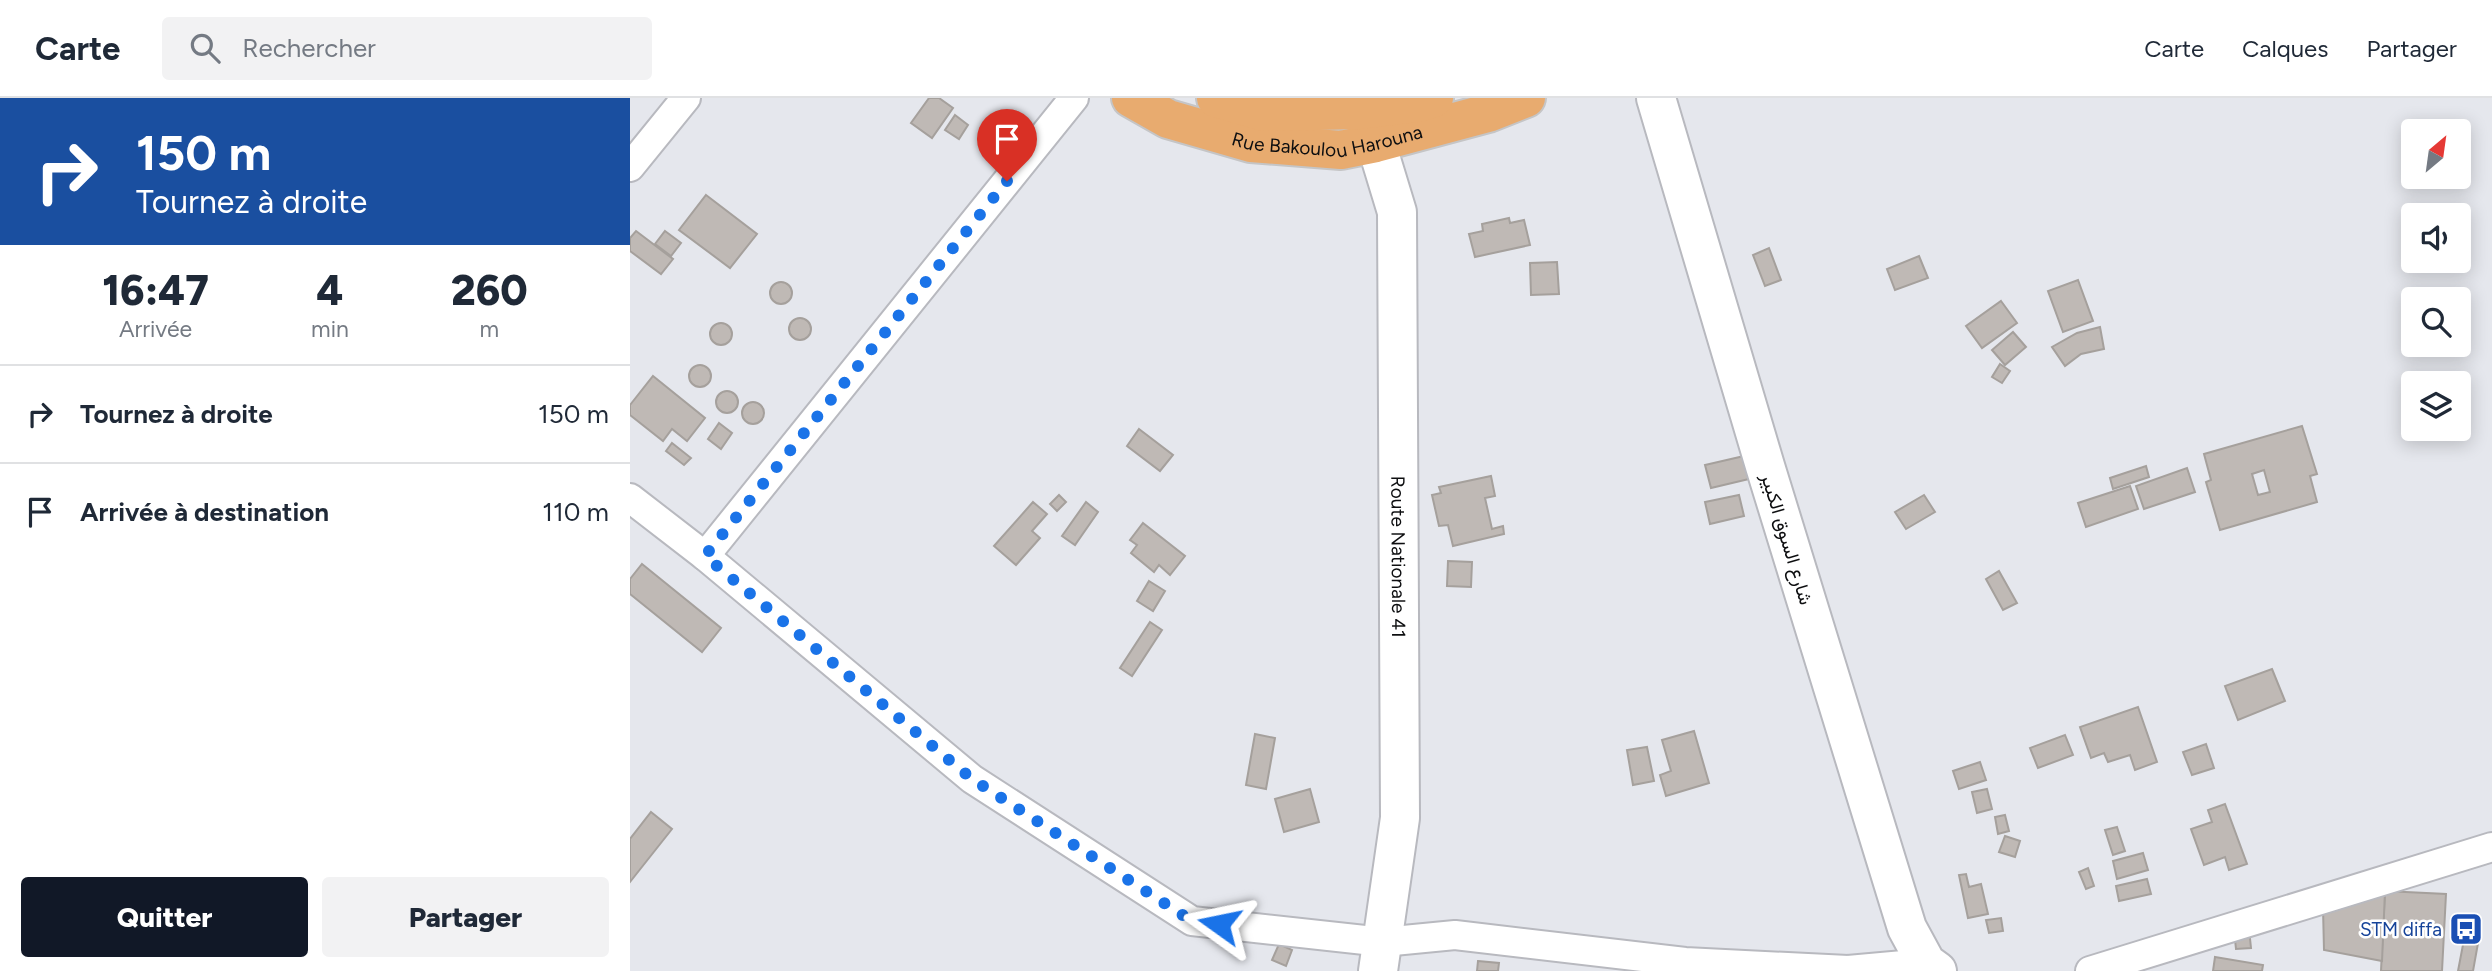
<!DOCTYPE html>
<html lang="fr">
<head>
<meta charset="utf-8">
<style>
  body { margin:0; font-family:Figtree,Vazirmatn,sans-serif; background:#f2f2f3; color:#1f2937; height:100vh; display:flex; flex-direction:column; font-size:26px; white-space:nowrap }
  * { box-sizing:border-box; margin:0 }
  p { font-size:23px; color:#747a83 }
  .icon { flex:none; width:38px; height:38px; fill:none; stroke:currentColor; stroke-width:2; stroke-linecap:round; stroke-linejoin:round }
  .map { position:relative; flex:1; overflow:hidden }
  .sheet { display:flex; flex-direction:column; background:#fff; width:630px }
  .sheet>* { flex:none }
  .banner { background:#1a4fa0; color:#fff; overflow:hidden }
  .needle { width:46px; rotate:29deg }
  .tools { position:absolute; left:1771px; top:21px; display:grid; gap:14px }
  .tools a { display:grid; place-items:center; width:70px; height:70px; border-radius:7px; background:#fff; box-shadow:0 4px 18px #0003; font-size:35px }
  .pin { position:absolute; display:grid; place-items:center; width:60px; height:60px; color:#fff; margin:-72px -30px; border-radius:50% 50% 50% 0; rotate:-45deg; box-shadow:0 0 7px #0007 }
  .pin .icon { rotate:45deg }
  .me { position:absolute; width:77px; margin:-38px; rotate:282deg; stroke-linejoin:round; filter:drop-shadow(0 0 5px #0008) }
  .turn { display:flex; align-items:center; gap:24px; height:147px; padding:0 21px; font-size:32px }
  .turn .icon { width:91px; height:91px; stroke-width:2.5 }
  .turn b { display:block; font-size:49px; line-height:60px }
  .eta { display:flex; justify-content:space-evenly; align-items:center; height:119px; text-align:center }
  .eta b { font-size:42px; font-weight:800; line-height:49px }
  .cta { display:flex; gap:14px; margin-top:auto; padding:14px 21px }
  .cta a { flex:1; height:80px; border-radius:7px; background:#111827; color:#fff; font-size:28px; font-weight:800; line-height:80px; text-align:center }
  .cta a+a { background:#f2f2f3; color:#1f2937 }
  ul { padding:0; list-style:none }
  li { display:flex; align-items:center; gap:21px; height:98px; padding:0 21px; border-top:2px solid #e0e1e3 }
  li div { flex:1 }
  li b { display:block; font-size:26px }
  li em { font-style:normal }
  header { display:flex; align-items:center; gap:42px; box-sizing:border-box; height:98px; padding:0 35px; background:#fff; border-bottom:2px solid #e0e1e3 }
  header strong { font-size:33px }
  nav { display:flex; gap:38px; margin-inline-start:auto; font-size:24px }
  .search { width:490px; height:63px; background:#f2f2f3; display:flex; align-items:center; gap:18px; box-sizing:border-box; padding:0 24px; border-radius:7px; color:#747a83; font-size:26px }
  main { display:flex; flex:1; min-height:0 }
  .map>svg:first-child { display:block }
  .building { fill:#bfb9b5; stroke:#a5a09c; stroke-width:2; fill-rule:evenodd }
  .lines { fill:none; stroke-linecap:round; stroke-linejoin:round }
  .street-casing { stroke:#b8b9bf; stroke-width:32 }
  .secondary-casing { stroke:#b8b9bf; stroke-width:42 }
  .highway-casing { stroke:#c5c5c6; stroke-width:42 }
  .street { stroke:#fff; stroke-width:28 }
  .secondary { stroke:#fff; stroke-width:38 }
  .highway { stroke:#e8ab6f; stroke-width:38 }
  .route { stroke:#1a73e8; stroke-width:12; stroke-dasharray:0 21.6 }
  .labels { text-anchor:middle; dominant-baseline:central; stroke-width:5; stroke-linejoin:round; paint-order:stroke }
  .street-label { font-size:19px; fill:#0d0e10; stroke:#fff }
  .transit-label { font-size:19px; fill:#164399; stroke:#fff; text-anchor:end }
</style>
</head>
<body>
<header>
<strong>Carte</strong>
<div class="search"><svg class="icon" aria-label="search" viewBox="0 0 24 24"><circle cx="10" cy="10" r="6"/><path d="M15 15l6 6"/></svg>Rechercher</div>
<nav><a>Carte</a><a>Calques</a><a>Partager</a></nav>
</header>
<main>
<section class="sheet">
<div class="banner">
<div class="turn"><svg class="icon" aria-label="right" viewBox="0 0 24 24"><path d="M7 20v-9h11M14 6l5 5-5 5"/></svg><div><b>150 m</b>Tournez à droite</div></div>
</div>
<div class="eta">
<div><b>16:47</b><p>Arrivée</p></div>
<div><b>4</b><p>min</p></div>
<div><b>260</b><p>m</p></div>
</div>
<ul>
<li><svg class="icon" aria-label="right" viewBox="0 0 24 24"><path d="M7 20v-9h11M14 6l5 5-5 5"/></svg><div><b>Tournez à droite</b></div><em>150 m</em></li>
<li><svg class="icon" aria-label="arrive" viewBox="0 0 24 24"><path d="M6 21V4h12l-3 4 3 4H6"/></svg><div><b>Arrivée à destination</b></div><em>110 m</em></li>
</ul>
<div class="cta"><a>Quitter</a><a>Partager</a></div>
</section>
<div class="map">
<svg width="1862" height="873" viewBox="0 0 1862 873">
  <rect width="100%" height="100%" fill="#e5e7ed"/>
  <!-- building -->
  <g class="building">
    <polygon points="299,0 309,0 323,10 302,40 281,25"/>
    <polygon points="325,17 338,27 329,41 315,32"/>
    <polygon points="76,97 127,136 100,170 49,132"/>
    <polygon points="879,120 880,125 894,122 900,147 845,159 839,136 853,133 852,126"/>
    <polygon points="6,133 43,161 31,176 0,153 0,140"/>
    <polygon points="35,133 51,145 41,158 25,146"/>
    <polygon points="1139,150 1151,182 1135,188 1123,157"/>
    <polygon points="1289,158 1298,180 1265,192 1257,171"/>
    <polygon points="927,164 929,196 901,197 900,165"/>
    <polygon points="1448,182 1463,223 1433,234 1418,193"/>
    <circle cx="151" cy="195" r="11"/>
    <polygon points="1371,203 1387,225 1352,250 1336,228"/>
    <circle cx="170" cy="231" r="11"/>
    <circle cx="91" cy="236" r="11"/>
    <polygon points="1470,229 1474,251 1451,256 1435,268 1422,249 1447,235"/>
    <polygon points="1383,234 1396,249 1375,267 1362,252"/>
    <polygon points="1370,266 1380,273 1372,285 1362,279"/>
    <circle cx="70" cy="278" r="11"/>
    <polygon points="23,278 75,320 57,343 42,331 33,343 0,317 0,307"/>
    <circle cx="97" cy="304" r="11"/>
    <circle cx="123" cy="315" r="11"/>
    <polygon points="89,325 102,335 91,351 78,341"/>
    <path d="M1672 328 1687 376 1680 378 1687 404 1590 432 1576 384 1581 382 1574 356ZM1634 372 1640 394 1628 397 1622 376Z"/>
    <polygon points="509,331 543,357 530,373 497,348"/>
    <polygon points="42,345 61,360 54,367 36,353"/>
    <polygon points="1114,358 1119,381 1081,390 1075,367"/>
    <polygon points="1516,368 1519,379 1483,391 1480,380"/>
    <polygon points="1557,370 1565,394 1514,411 1506,388"/>
    <polygon points="861,378 865,398 855,400 862,431 873,428 874,436 823,448 818,427 809,428 802,397 811,395 809,389"/>
    <polygon points="1500,388 1508,411 1456,429 1448,405"/>
    <polygon points="429,397 436,404 427,413 420,406"/>
    <polygon points="1109,397 1114,418 1080,426 1075,404"/>
    <polygon points="1294,397 1305,414 1276,431 1265,414"/>
    <polygon points="403,404 417,416 402,433 410,440 386,467 364,448"/>
    <polygon points="456,404 468,414 445,447 432,438"/>
    <polygon points="513,425 555,458 540,477 529,467 524,474 501,455 507,447 500,442"/>
    <polygon points="818,463 842,464 841,489 817,488"/>
    <polygon points="12,466 91,530 72,554 0,496 0,481"/>
    <polygon points="1369,473 1387,505 1373,512 1356,481"/>
    <polygon points="519,483 535,493 523,513 507,503"/>
    <polygon points="520,524 532,532 502,578 490,570"/>
    <polygon points="1642,571 1655,603 1608,622 1595,588"/>
    <polygon points="1508,609 1527,664 1505,672 1500,657 1478,664 1474,655 1461,660 1450,629"/>
    <polygon points="1064,633 1079,685 1036,698 1030,677 1041,673 1032,642"/>
    <polygon points="625,636 645,640 636,691 616,687"/>
    <polygon points="1435,637 1443,657 1408,670 1400,650"/>
    <polygon points="1576,646 1584,670 1562,677 1553,654"/>
    <polygon points="1017,649 1024,683 1003,687 997,652"/>
    <polygon points="1350,664 1356,682 1329,691 1323,673"/>
    <polygon points="680,691 689,724 654,734 645,701"/>
    <polygon points="1357,691 1362,711 1347,715 1342,694"/>
    <polygon points="1595,706 1617,766 1599,772 1595,759 1574,767 1561,731 1582,724 1578,712"/>
    <polygon points="21,714 42,731 0,784 0,741"/>
    <polygon points="1375,717 1379,733 1368,736 1365,719"/>
    <polygon points="1487,729 1495,753 1483,757 1475,732"/>
    <polygon points="1375,738 1390,743 1385,759 1369,754"/>
    <polygon points="1513,755 1518,772 1487,781 1483,763"/>
    <polygon points="1458,770 1464,788 1456,791 1449,774"/>
    <polygon points="1336,776 1339,789 1351,786 1358,816 1338,820 1329,777"/>
    <polygon points="1517,781 1521,796 1489,803 1486,788"/>
    <polygon points="1755,793 1816,796 1812,873 1751,873"/>
    <polygon points="1755,793 1752,863 1694,852 1693,810"/>
    <polygon points="1371,820 1373,833 1359,835 1356,822"/>
    <polygon points="1619,831 1621,850 1606,851 1604,832"/>
    <polygon points="1836,831 1850,834 1843,873 1828,873"/>
    <polygon points="649,846 662,852 656,868 642,862"/>
    <polygon points="1585,859 1633,867 1632,873 1583,873"/>
    <polygon points="848,863 869,865 868,873 847,873"/>
  </g>
  <g class="lines">
    <defs>
      <g id="street">
        <polyline points="0,69 56,0"/>
        <polyline points="0,400 75,458 342,681 562,823 753,844 825,837 1055,864 1218,872 1296,865"/>
        <polyline points="75,458 444,0"/>
        <polyline points="1460,873 1862,749"/>
      </g>
      <g id="secondary">
        <polyline points="1026,0 1135,368 1277,830 1296,865 1307,873"/>
        <path id="s1" d="M732 15 746 45 767 114 770 720 748 873"/>
      </g>
      <g id="highway">
        <path id="s2" d="M501 0 538 21 621 45 711 52 746 45 858 15 896 0"/>
        <polyline points="586,0 634,14 731,12 788,5 804,0"/>
      </g>
    </defs>
    <!-- street casing -->
    <use href="#street" class="street-casing"/>
    <!-- secondary casing -->
    <use href="#secondary" class="secondary-casing"/>
    <!-- highway casing -->
    <use href="#highway" class="highway-casing"/>
    <!-- street -->
    <use href="#street" class="street"/>
    <!-- secondary -->
    <use href="#secondary" class="secondary"/>
    <!-- highway -->
    <use href="#highway" class="highway"/>
  </g>
  <g class="lines">
    <!-- route -->
    <polyline class="route" points="377,83 75,458 342,681 562,823 589,826"/>
  </g>
  <!-- icons -->
  <defs>
    <symbol id="bus-square" viewBox="-11 -11 22 22"><rect x="-9" y="-9" width="18" height="18" rx="4" fill="#1a4fb4" stroke="#fff"/><path d="M-5-6H5V4H4V6H2V4H-2V6H-4V4H-5ZM-3.5-4V0h7V-4ZM-3.5 1.2v1.5H-2V1.2ZM2 1.2v1.5H3.5V1.2Z" fill="#fff"/></symbol>
  </defs>
  <g fill-rule="evenodd">
    <use href="#bus-square" x="1817" y="812" width="38" height="38"/>
  </g>
  <g class="labels">
    <!-- street labels -->
    <g class="street-label">
      <text stroke="none"><textPath href="#s2" startOffset="206">Rue Bakoulou Harouna</textPath></text>
      <text transform="translate(1157 441) rotate(73)">شارع السوق الكبير</text>
      <text stroke="none"><textPath href="#s1" startOffset="450">Route Nationale 41</textPath></text>
    </g>
    <!-- transit labels -->
    <g class="transit-label">
      <text x="1812" y="831">STM diffa</text>
    </g>
  </g>
</svg>
<div class="tools">
<a><svg class="needle" viewBox="-14 -14 28 28"><path d="M0-13l5 13h-10z" fill="#e53935"/><path d="M0 13l5-13h-10z" fill="#747a83"/></svg></a>
<a><svg class="icon" aria-label="sound" viewBox="0 0 24 24"><path d="M4 9h4l5-4v14l-5-4H4zM17 9q2 3 0 6"/></svg></a>
<a><svg class="icon" aria-label="search" viewBox="0 0 24 24"><circle cx="10" cy="10" r="6"/><path d="M15 15l6 6"/></svg></a>
<a><svg class="icon" aria-label="layers" viewBox="0 0 24 24"><path d="M12 4l9 5-9 5-9-5zM3 14l9 5 9-5"/></svg></a>
</div>
<div class="pin" style="left:377px;top:83px;background:#d93025"><svg class="icon" aria-label="arrive" viewBox="0 0 24 24"><path d="M6 21V4h12l-3 4 3 4H6"/></svg></div>
<svg class="me" style="left:589px;top:826px" viewBox="-20 -20 40 40"><path d="M0-17L14 15 0 8-14 15z" fill="#1a73e8" stroke="#fff" stroke-width="4"/></svg>
</div>
</main>
</body>
</html>
